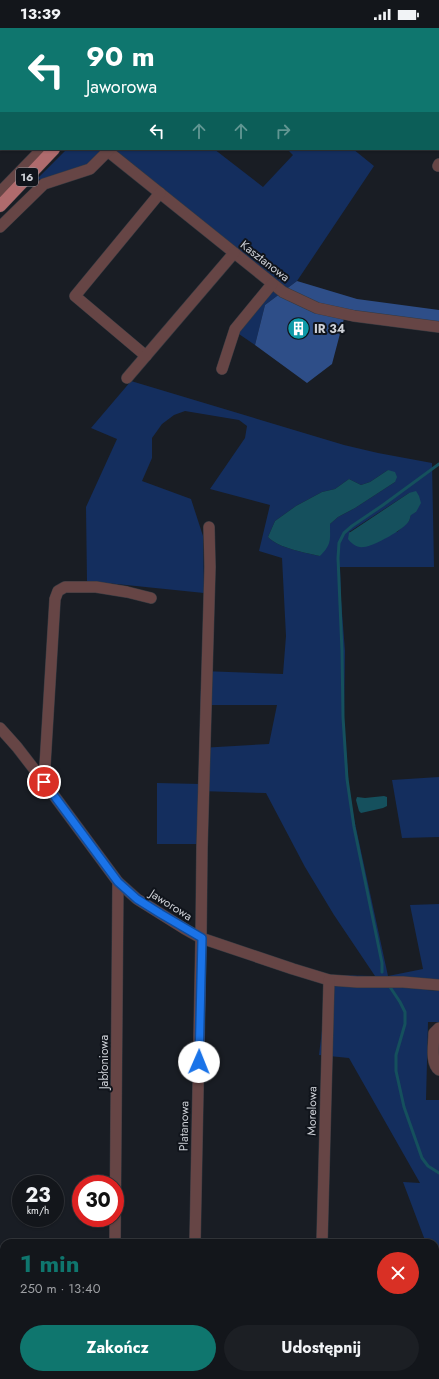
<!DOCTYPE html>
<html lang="pl">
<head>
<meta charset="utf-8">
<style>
  body { margin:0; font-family:Jost,sans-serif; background:#1c1f24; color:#f1f3f6; height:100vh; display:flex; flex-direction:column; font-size:15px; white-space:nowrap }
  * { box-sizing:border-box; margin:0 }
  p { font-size:13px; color:#9d9fa3 }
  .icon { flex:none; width:22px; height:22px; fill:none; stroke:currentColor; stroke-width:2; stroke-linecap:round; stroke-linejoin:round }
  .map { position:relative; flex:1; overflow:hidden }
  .sheet { position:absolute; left:0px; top:1211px; width:439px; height:140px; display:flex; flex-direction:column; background:#13161b; border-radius:12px 12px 0 0; box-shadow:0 1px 3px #0004,0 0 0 1px #32353a }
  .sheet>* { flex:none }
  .top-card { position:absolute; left:0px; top:0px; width:439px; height:122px; box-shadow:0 1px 3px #0004,0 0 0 1px #32353a; background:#0f766e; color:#fff; overflow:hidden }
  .speed { position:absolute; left:12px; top:1147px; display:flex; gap:8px; font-size:20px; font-weight:700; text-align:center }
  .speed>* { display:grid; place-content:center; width:52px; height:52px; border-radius:50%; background:#13161b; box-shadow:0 1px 3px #0004,0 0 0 1px #32353a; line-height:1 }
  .speed small { font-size:10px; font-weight:400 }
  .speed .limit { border:6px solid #d22; background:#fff; color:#111 }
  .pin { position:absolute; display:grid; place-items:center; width:34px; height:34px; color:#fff; margin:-17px; border:2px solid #fff; border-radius:50%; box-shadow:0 1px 4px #0007 }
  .me { position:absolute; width:44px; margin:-22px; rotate:1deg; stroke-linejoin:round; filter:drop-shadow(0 0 3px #0008) }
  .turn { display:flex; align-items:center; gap:14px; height:84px; padding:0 20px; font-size:18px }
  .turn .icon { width:52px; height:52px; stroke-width:2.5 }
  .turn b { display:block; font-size:28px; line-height:34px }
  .lanes { display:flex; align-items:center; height:38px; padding:0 20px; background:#0003; justify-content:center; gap:20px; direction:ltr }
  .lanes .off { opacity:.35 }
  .round { display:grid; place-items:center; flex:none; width:42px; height:42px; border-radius:21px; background:#1c1f24 }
  .head { display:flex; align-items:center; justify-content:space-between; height:68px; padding:0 20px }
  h1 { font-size:24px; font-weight:700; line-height:30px; color:#0f766e }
  .cta { display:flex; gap:8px; margin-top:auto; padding:8px 20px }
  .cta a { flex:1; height:46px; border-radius:24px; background:#0f766e; color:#fff; font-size:16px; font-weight:700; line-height:46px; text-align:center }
  .cta a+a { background:#1c1f24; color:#f1f3f6 }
  .status { display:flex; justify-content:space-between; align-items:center; height:28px; padding:0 20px; background:#13161b; direction:ltr }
  .status svg { height:11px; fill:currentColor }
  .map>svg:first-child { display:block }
  .green { fill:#142e5e; fill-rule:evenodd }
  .forest { fill:#2e4e88 }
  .water { fill:#15505d }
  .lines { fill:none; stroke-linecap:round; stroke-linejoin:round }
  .stream { stroke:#15505d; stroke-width:3 }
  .minor-casing { stroke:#363a41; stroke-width:12 }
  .major-casing { stroke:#363a41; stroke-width:13 }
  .minor { stroke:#664545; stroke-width:11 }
  .major { stroke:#af6b6d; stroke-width:12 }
  .route-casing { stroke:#114b97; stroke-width:10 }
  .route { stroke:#1a73e8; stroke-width:7 }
  .labels { text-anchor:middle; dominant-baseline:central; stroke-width:4; stroke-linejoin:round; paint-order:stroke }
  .shield { fill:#10141b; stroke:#95989f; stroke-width:1 }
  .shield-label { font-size:11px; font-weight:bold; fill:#ced1d7 }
  .street-label { font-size:12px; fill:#ced1d7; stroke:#10141b }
  .poi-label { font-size:12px; font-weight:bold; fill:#ced1d7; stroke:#10141b; text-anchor:start }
</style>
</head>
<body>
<div class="status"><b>13:39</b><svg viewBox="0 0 49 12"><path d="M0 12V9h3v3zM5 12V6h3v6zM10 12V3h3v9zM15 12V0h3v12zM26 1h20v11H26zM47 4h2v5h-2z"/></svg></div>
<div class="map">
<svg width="439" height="1351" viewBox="0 0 439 1351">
  <rect width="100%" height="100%" fill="#191d24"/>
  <!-- green -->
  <g class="green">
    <polygon points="67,121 103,121 87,139 41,153 38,150"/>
    <polygon points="114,121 214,121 263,159 293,127 287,121 353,121 374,138 297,253 265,277 255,317 236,304 277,253"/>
    <path d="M131 353 344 417 378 425 432 435 434 539H340L341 572 345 623 344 696 349 760 354 791 388 948 423 941 410 877 439 876V951L425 953 427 962 439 963V994H428L426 1072H439V1218H435V1215H426L403 1154 420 1155 349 1030 319 1027 325 977 334 947 375 948 334 887 305 839 266 765 200 763 199 816H157V755L200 756V720L269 716 277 677H200L202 643 283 646 286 608 282 530 259 523 270 477 210 461 245 410 247 398 239 392 185 383 174 387 162 396 152 410V430L142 453 191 471 203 508 204 565 87 553 86 479 117 411 91 400ZM388 442 395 454 355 480 338 489 330 496 320 528C306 525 278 520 268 509L275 493 296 478 322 464 335 461 349 451 361 457 370 454ZM409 465 416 484 411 486 409 493 397 504H349Z"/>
    <polygon points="439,749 439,809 402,810 392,752"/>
    <polygon points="435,1274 439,1274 439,1351 372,1351 372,1347 435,1347"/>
  </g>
  <!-- forest -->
  <polygon class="forest" points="297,253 357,271 439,282 439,294 346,283 332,336 307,355 255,317 265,277"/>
  <!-- water -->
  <g class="water">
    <path d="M388 442 395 444 397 449 395 454 355 480 338 489 330 496C330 512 332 516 320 528 306 525 278 520 268 509L275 493 296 478 322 464 335 461 349 451 361 457 370 454Z"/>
    <path d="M416 463 419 468 421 475 416 484 411 487C410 489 410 491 409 493 405 501 374 518 364 519 357 520 352 516 348 511L349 505 409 465Z"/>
    <polygon points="384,768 387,769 387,778 383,780 361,785 359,783 356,772 357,769 365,770"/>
  </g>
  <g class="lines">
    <!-- stream -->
    <g class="stream">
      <polyline points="382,944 382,935 354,799 347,751 343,689 342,623 338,530 339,515 344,505 352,498 383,477 439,436"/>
      <polyline points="390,959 400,974 405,984 405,996 396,1027 396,1043 404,1079 422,1130 428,1138 439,1145"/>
    </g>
    <defs>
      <g id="minor">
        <polyline points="154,1 155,0"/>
        <polyline points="192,1 193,0"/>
        <polyline points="384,1 385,0"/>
        <polyline points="0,6 1,5"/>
        <polyline points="105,121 283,264 317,280 354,288 439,299"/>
        <polyline points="439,136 438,138 439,138"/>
        <polyline points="0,164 42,121"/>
        <polyline points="0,199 44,156 90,141 110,121"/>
        <polyline points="146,328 75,268 160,165"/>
        <polyline points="222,341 235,301 272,256"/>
        <polyline points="127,350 234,225"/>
        <polyline points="0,700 17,719 44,754 118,854 137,871 185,901 201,910 293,941 329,952 357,954 403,954 439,957"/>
        <polyline points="44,754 55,571 58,563 65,559 96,559 127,564 151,570"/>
        <path d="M439 1000 434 1005C434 1016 430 1035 439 1042"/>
        <polyline points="115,1215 118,854"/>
        <polyline points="195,1215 201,910 202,820 210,539 209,499"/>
        <polyline points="322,1215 329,952"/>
        <polyline points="435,1271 439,1271"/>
        <polyline points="114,1351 114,1347"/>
        <polyline points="192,1351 192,1347"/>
        <polyline points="320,1351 320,1347"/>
      </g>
      <g id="major">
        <polyline points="172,1 173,0"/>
        <polyline points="0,178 54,121"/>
      </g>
    </defs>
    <!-- minor casing -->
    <use href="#minor" class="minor-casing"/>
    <!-- major casing -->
    <use href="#major" class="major-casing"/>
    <!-- minor -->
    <use href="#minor" class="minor"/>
    <!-- major -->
    <use href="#major" class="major"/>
  </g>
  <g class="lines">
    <defs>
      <polyline id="route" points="44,754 118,854 137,871 161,886 202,910 199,1034"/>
    </defs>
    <!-- route casing -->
    <use href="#route" class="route-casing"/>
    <!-- route -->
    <use href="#route" class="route"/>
  </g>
  <!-- icons -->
  <defs>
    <symbol id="building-disc" viewBox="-11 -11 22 22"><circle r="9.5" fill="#0f9aa8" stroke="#10141b"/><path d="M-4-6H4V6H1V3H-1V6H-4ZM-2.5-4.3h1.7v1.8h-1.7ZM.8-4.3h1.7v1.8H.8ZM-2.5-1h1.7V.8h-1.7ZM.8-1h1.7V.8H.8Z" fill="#fff"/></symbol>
  </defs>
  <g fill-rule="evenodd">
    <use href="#building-disc" x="286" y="288" width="25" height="25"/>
  </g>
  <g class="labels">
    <!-- shield labels -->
    <rect class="shield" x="16" y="140" width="22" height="18" rx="3"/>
    <g class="shield-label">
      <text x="27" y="149">16</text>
    </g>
    <!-- street labels -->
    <g class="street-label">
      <text transform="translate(265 233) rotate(38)">Kasztanowa</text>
      <text transform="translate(171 877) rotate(32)">Jaworowa</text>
      <text transform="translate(104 1034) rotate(-90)">Jabłoniowa</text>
      <text transform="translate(312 1083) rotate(-89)">Morelowa</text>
      <text transform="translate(184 1098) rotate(-89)">Platanowa</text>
    </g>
    <!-- poi labels -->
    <g class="poi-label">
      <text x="314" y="301">IR 34</text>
    </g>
  </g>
</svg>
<div class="speed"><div>23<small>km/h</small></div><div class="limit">30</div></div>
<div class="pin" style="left:44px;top:754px;background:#d93025"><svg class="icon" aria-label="arrive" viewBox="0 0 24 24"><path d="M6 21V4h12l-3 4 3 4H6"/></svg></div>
<svg class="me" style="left:199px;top:1034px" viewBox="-20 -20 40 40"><circle r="19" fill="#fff"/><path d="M0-13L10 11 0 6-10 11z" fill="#1a73e8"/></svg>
<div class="top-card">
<div class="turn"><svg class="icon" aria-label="left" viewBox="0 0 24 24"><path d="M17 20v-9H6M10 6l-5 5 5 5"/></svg><div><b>90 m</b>Jaworowa</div></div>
<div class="lanes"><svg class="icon" aria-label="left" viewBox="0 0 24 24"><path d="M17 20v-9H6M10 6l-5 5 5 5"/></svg><svg class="icon off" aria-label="ahead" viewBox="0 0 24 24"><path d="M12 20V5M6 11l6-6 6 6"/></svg><svg class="icon off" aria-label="ahead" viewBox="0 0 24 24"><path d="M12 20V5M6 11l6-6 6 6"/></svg><svg class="icon off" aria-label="right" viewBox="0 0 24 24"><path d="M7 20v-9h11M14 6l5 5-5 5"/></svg></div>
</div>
<section class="sheet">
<div class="head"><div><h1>1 min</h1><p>250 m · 13:40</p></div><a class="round" style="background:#d93025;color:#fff"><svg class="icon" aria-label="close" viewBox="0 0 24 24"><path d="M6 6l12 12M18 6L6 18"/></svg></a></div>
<div class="cta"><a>Zakończ</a><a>Udostępnij</a></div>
</section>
</div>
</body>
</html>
